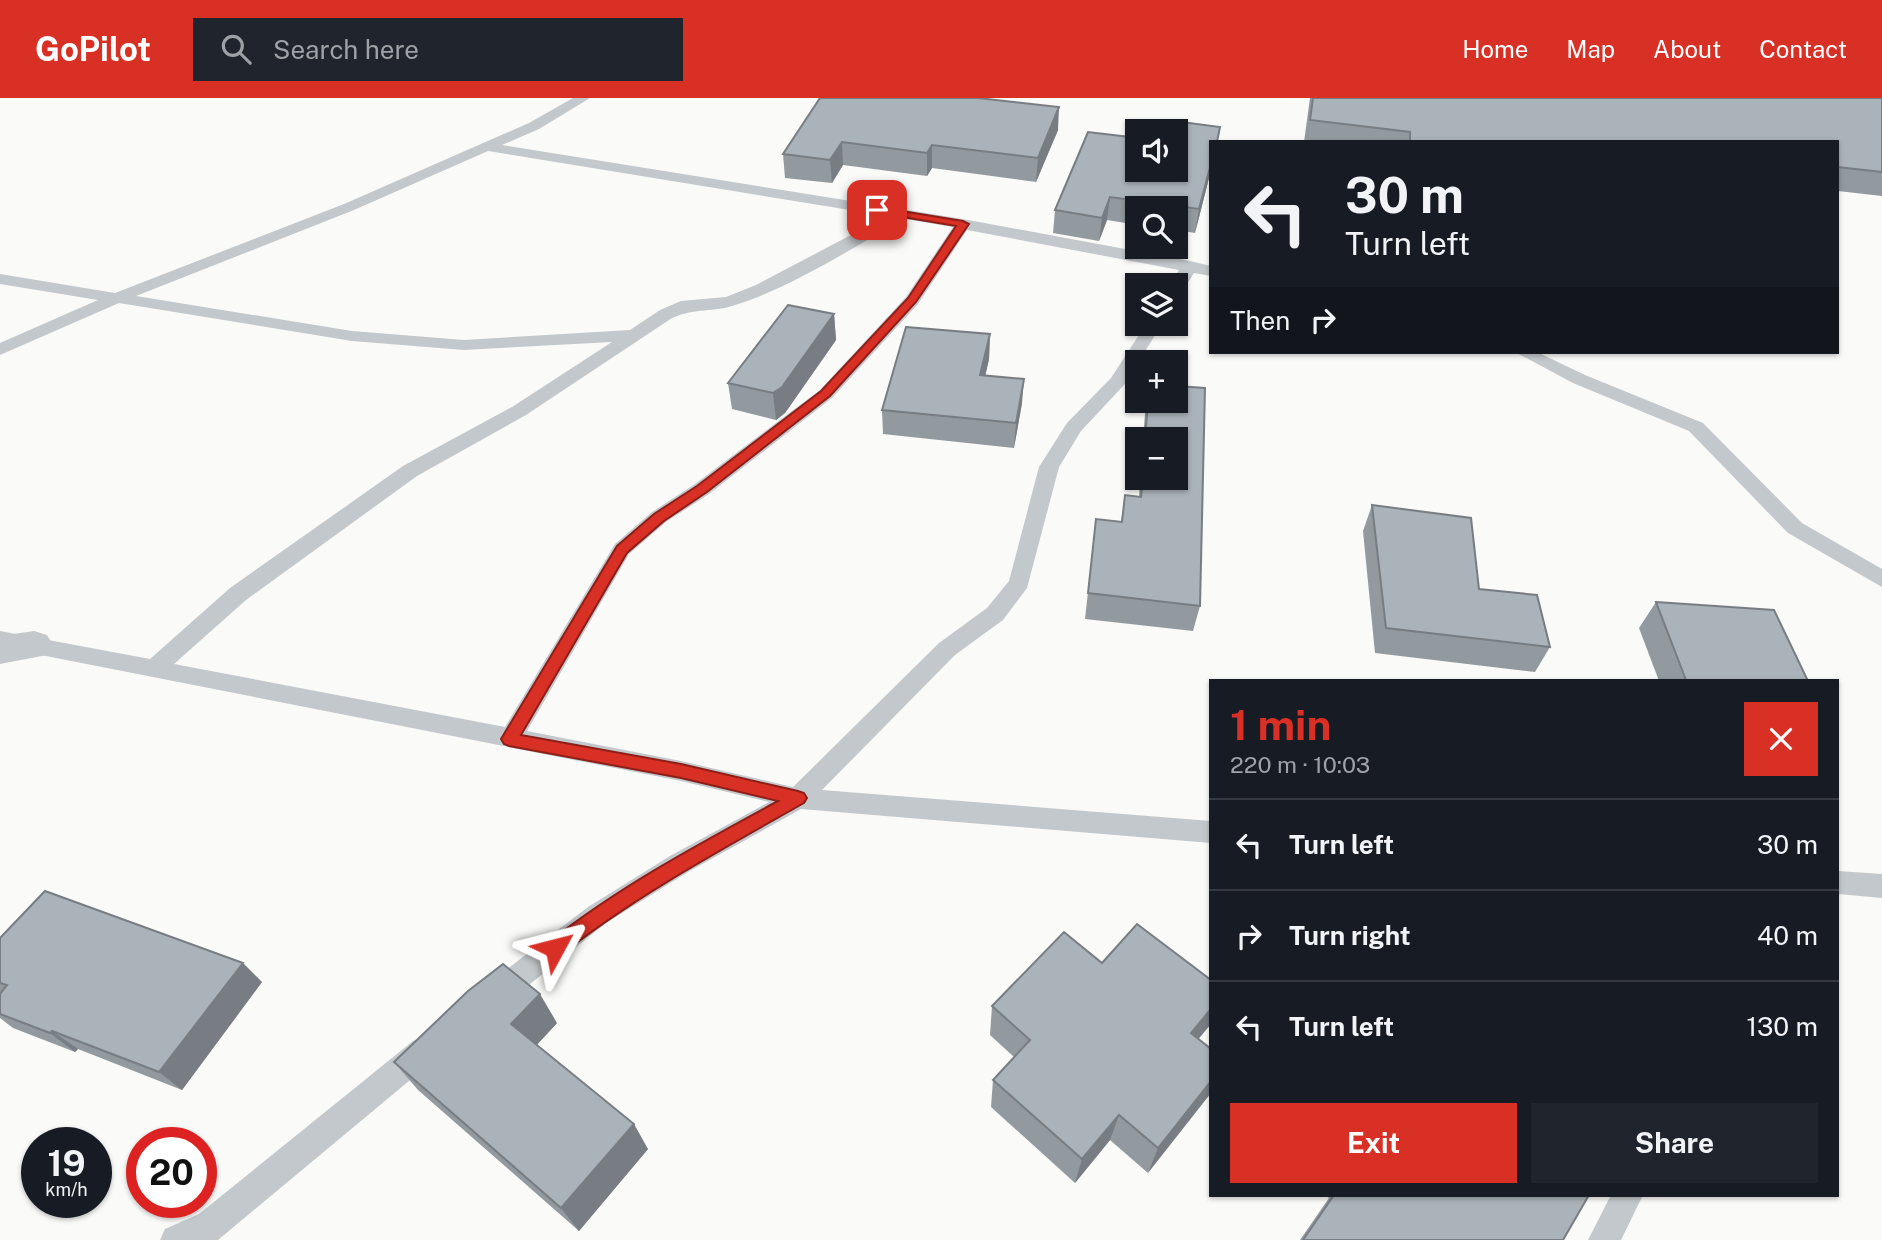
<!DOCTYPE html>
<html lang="en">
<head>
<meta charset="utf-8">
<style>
  body { margin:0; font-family:"Public Sans",sans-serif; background:#20242c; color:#f1f3f6; height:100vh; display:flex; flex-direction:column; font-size:26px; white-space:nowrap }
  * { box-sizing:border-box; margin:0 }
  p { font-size:23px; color:#9ea1a6 }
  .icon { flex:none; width:38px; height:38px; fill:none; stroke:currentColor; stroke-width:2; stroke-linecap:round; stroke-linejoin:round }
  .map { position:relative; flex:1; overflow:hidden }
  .side { position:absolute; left:1209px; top:581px; width:630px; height:518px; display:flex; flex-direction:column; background:#171b24; border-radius:0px; box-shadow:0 2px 5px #0004 }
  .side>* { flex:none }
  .guide { position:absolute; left:1209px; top:42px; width:630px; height:214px; border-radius:0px; box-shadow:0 2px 5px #0004; background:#171b24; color:#f1f3f6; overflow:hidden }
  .tools { position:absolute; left:1125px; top:21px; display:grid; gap:14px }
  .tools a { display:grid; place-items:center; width:63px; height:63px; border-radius:0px; background:#171b24; box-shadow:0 2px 5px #0004; font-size:35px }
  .speed { position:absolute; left:21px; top:1029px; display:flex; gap:14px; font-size:35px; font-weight:700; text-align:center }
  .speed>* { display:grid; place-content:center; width:91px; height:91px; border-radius:50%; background:#171b24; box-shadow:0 2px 5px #0004; line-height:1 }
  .speed small { font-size:18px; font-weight:400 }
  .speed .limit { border:10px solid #d22; background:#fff; color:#111 }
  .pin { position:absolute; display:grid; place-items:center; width:60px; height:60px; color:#fff; margin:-30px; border-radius:14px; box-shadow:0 4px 10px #0006 }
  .me { position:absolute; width:77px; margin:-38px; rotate:52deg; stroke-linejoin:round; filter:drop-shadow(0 0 5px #0008) }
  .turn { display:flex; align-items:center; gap:24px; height:147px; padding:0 21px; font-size:32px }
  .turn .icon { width:91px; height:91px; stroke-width:2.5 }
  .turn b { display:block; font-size:49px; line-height:60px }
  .then { display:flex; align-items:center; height:66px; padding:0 21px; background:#0003; gap:14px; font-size:26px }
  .round { display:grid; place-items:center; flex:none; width:74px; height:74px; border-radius:0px; background:#20242c }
  .headline { display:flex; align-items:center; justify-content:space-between; height:119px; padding:0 21px }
  h1 { font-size:42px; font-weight:700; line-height:52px; color:#d93025 }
  .action { display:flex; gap:14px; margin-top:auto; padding:14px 21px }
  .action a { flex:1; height:80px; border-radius:0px; background:#d93025; color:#fff; font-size:28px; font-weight:700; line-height:80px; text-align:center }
  .action a+a { background:#20242c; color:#f1f3f6 }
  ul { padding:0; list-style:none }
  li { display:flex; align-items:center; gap:21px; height:91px; padding:0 21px; border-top:2px solid #363941 }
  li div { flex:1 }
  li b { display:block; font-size:26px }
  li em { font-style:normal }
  header { display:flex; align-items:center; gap:42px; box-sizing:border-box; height:98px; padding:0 35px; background:#d93025; color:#fff }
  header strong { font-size:33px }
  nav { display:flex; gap:38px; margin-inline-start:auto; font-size:24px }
  .search { width:490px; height:63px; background:#20242c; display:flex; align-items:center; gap:18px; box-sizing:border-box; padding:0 24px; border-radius:0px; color:#9ea1a6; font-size:26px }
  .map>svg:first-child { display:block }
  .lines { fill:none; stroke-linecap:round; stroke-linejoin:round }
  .lane { fill:#c3c8cc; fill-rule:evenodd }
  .street { fill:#c3c8cc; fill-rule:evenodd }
  .wall { fill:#929a9f }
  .shaded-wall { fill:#777d82 }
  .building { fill:#aab3b9; stroke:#777d82; stroke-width:2 }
  .route { fill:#d93025; stroke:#8d1f18; stroke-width:2 }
</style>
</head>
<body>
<header>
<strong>GoPilot</strong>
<div class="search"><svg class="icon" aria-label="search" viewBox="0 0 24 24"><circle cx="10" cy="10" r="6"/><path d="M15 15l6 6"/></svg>Search here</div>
<nav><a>Home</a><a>Map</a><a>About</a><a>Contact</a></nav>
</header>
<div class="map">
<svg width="1882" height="1142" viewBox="0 0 1882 1142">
  <rect width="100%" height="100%" fill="#fafaf8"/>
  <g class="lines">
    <!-- lane -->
    <g class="lane">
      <path d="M573 0H590L539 31 502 47 963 121 1190 163 1211 168V178L1194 175 1182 194 1176 195V187H1169L1179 172 967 132 918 206 832 300 709 396 666 424 629 456 527 633 681 663 793 689 939 545 987 510 1009 483 1039 369 1067 325 1111 280 1146 226H1162L1124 287 1081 333 1059 369 1027 490 1003 522 955 557 822 692 1211 723V745L801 711 688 774 606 825 504 907 494 911 484 907 480 898 484 889 588 809 670 758 769 704 681 683 0 549V533L150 561 230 490 403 368 512 309 612 244 464 252 352 243 119 205 0 257V245L98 202 0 186V176L115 195 344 106 529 25ZM488 53 887 118 756 187 726 199 681 203 660 212 630 232 464 242 352 233 136 198 354 112ZM905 121 953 129 906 199 820 292 695 386 652 414 615 446 505 629 174 566 246 502 417 378 526 317 672 220C697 209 713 215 735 207 793 189 851 150 905 121Z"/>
      <polygon points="1515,254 1537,254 1585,277 1703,325 1802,425 1882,471 1882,489 1788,435 1689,333 1573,285"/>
      <polygon points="1838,773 1882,776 1882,800 1838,796"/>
      <polygon points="423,939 433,943 437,953 433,963 218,1142 160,1142 165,1131 199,1116 413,943"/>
      <polygon points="1611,1097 1643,1097 1621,1142 1588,1142"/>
    </g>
    <!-- street -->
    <polygon class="street" points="34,533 47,537 53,547 47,557 0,566 0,538"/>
  </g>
  <!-- wall -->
  <g class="wall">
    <polygon points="820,0 1058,32 1036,84 932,70 927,78 843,67 832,85 785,80 783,56"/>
    <polygon points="1310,0 1882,0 1882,98 1838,93 1838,44 1304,44"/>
    <polygon points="1211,44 1211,72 1195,135 1176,132 1176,110 1138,110 1138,127 1107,122 1099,143 1053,135 1055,112 1138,72"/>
    <polygon points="834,216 836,242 785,315 776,322 732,311 728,285"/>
    <polygon points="990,236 989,261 985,278 1022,305 1014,350 883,336 882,312"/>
    <polygon points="1146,303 1176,303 1200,508 1193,533 1085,521 1096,421 1121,424 1125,397 1139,399 1140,380 1176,380 1176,341 1143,341"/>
    <polygon points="1372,407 1479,491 1550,549 1535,574 1375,555 1363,433"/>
    <polygon points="1656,504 1808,583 1659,583 1639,530"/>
    <polygon points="0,840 262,884 182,992 78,951 75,954 13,930 0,920 1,895 0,894"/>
    <polygon points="1102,865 1211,951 1148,1075 1110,1042 1075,1085 991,1009 993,982 1014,959 990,937 992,908"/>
    <polygon points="557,925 537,947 648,1051 579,1133 418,992 394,964"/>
    <polygon points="1326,1097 1589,1097 1563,1142 1300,1142 1329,1100"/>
  </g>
  <!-- shaded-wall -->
  <g class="shaded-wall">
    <polygon points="1059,9 1058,32 1036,84 1038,60"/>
    <polygon points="842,44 843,67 832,85 830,62"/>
    <polygon points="932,47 932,70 927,78 927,55"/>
    <polygon points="1211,66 1211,72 1195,135 1199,111"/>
    <polygon points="1110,99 1107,122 1099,143 1102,120"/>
    <polygon points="834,216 836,242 785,315 776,322 773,295"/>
    <polygon points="990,236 989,261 980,302 980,277"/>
    <polygon points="1024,281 1022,305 1014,350 1016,325"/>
    <polygon points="243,865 262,884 182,992 159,974"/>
    <polygon points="540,896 557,925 529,955 511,926"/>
    <polygon points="1211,911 1211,926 1180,963 1191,935"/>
    <polygon points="52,933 78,951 75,954 50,935"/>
    <polygon points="1211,983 1211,995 1148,1075 1158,1050"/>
    <polygon points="1119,1017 1110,1042 1075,1085 1082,1061"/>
    <polygon points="634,1026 648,1051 579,1133 561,1110"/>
  </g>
  <!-- building -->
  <g class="building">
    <polygon points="820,0 978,0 1059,9 1038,60 932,47 927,55 842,44 830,62 783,56"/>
    <polygon points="1313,0 1882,0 1882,74 1838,69 1838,44 1410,44 1410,34 1310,22"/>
    <polygon points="1174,23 1220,29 1217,44 1211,44 1211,66 1199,111 1110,99 1102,120 1055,112 1088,34 1138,40 1138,72 1176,72 1176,33 1171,33"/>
    <polygon points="788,207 834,216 782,289 773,295 728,285"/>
    <polygon points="906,229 990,236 980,277 1024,281 1016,325 882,312"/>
    <polygon points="1176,288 1205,290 1200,508 1088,495 1096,421 1122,424 1125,397 1141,399 1143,380 1176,380 1176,341 1145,341 1148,303 1176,303"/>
    <polygon points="1372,407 1471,420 1479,491 1537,497 1550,549 1386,530"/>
    <polygon points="1656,504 1774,512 1808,583 1704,583 1686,582"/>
    <polygon points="45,793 243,865 159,974 52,933 50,935 0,916 0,896 7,887 0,885 0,840"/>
    <polygon points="1137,826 1211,882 1211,911 1191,935 1211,951 1211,983 1158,1050 1119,1017 1082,1061 993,982 1030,942 992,908 1064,834 1102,865"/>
    <polygon points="503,866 540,896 511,926 634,1026 561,1110 394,964 468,893"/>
    <polygon points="1334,1097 1589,1097 1563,1142 1303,1142"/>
  </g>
  <!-- route -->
  <path class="route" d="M877 109 963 123 969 126 916 204 830 298 707 394 664 423 627 455 521 637 681 666 798 693 804 695 807 700 804 705C721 752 637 797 562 856L555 859 549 856 546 850 549 844C620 788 699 746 778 703L681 680 509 648 504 646 501 641 617 448 654 416 697 388 821 293 908 200 956 128 873 114 872 112Z"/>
</svg>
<div class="tools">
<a><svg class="icon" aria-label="sound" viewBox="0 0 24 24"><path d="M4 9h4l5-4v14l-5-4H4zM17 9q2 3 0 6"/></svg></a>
<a><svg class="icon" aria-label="search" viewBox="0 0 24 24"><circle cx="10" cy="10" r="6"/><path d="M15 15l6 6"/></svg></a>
<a><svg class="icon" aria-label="layers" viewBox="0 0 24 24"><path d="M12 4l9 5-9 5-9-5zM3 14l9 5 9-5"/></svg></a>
<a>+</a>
<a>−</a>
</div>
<div class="speed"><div>19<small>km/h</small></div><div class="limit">20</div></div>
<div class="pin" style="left:877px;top:112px;background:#d93025"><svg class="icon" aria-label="arrive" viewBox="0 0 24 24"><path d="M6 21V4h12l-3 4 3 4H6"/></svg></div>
<svg class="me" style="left:555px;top:850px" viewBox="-20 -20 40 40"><path d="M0-17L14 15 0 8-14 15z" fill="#d93025" stroke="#fff" stroke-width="4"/></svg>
<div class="guide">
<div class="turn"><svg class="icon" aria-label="left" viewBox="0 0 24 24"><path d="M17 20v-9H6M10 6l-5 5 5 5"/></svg><div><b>30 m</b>Turn left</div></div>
<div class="then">Then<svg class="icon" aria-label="right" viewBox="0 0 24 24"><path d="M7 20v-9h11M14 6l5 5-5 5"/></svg></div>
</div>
<section class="side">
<div class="headline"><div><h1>1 min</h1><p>220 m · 10:03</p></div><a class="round" style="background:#d93025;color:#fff"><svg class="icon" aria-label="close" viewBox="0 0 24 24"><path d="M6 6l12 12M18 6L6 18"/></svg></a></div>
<ul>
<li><svg class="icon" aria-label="left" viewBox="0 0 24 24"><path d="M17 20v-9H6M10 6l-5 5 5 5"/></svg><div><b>Turn left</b></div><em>30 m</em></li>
<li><svg class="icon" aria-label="right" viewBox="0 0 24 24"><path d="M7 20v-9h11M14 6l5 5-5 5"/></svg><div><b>Turn right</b></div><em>40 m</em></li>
<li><svg class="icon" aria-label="left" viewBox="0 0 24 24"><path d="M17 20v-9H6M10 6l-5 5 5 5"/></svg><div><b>Turn left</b></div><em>130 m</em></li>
</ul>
<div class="action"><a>Exit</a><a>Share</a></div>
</section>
</div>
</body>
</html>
